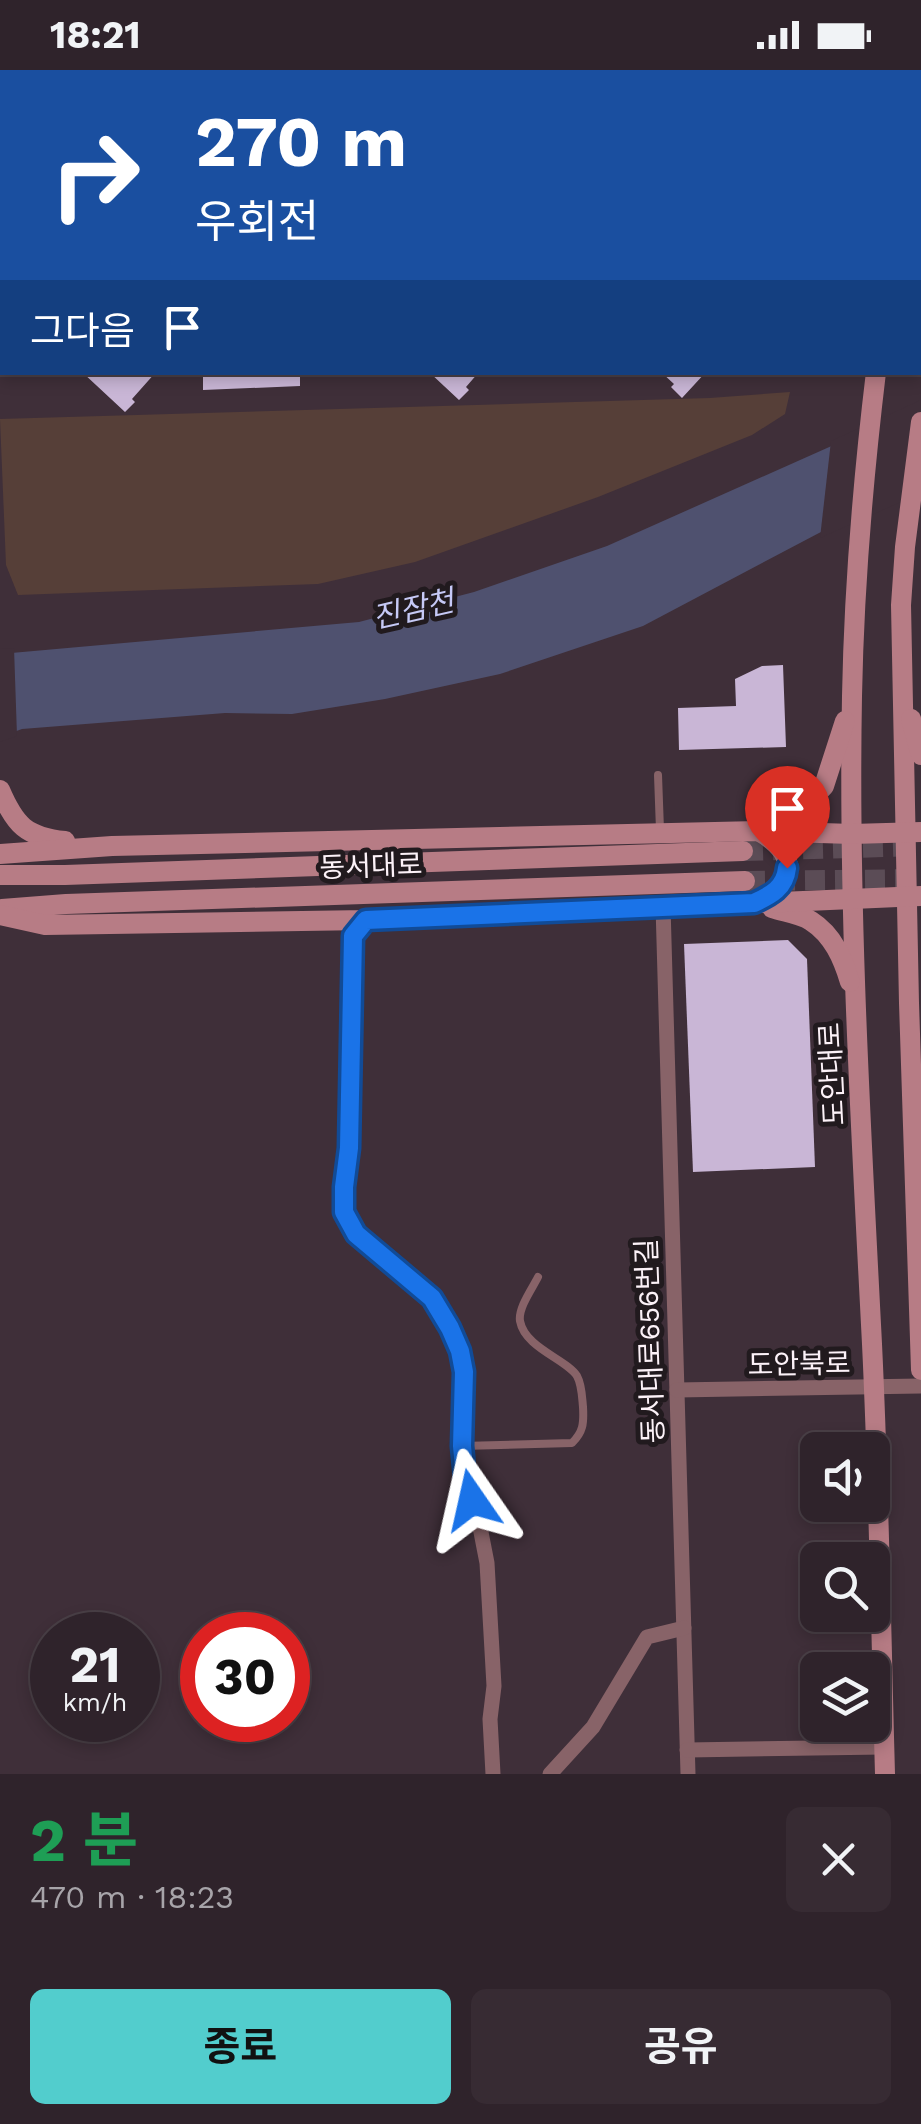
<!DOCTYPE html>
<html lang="ko">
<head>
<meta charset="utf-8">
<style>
  body { margin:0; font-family:"Work Sans","Noto Sans KR",sans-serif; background:#372b33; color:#f1f3f6; height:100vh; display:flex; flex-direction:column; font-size:38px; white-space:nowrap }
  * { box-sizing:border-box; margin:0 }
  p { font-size:32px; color:#a7a4a9 }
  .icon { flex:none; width:55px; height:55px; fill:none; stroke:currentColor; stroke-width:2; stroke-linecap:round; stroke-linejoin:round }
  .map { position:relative; height:1704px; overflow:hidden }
  .side { display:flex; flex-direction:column; background:#2f232b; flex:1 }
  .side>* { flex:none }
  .guide { position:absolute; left:0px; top:0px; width:922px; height:305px; box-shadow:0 5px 15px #0003,0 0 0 2px #4a4047; background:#1a4fa0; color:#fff; overflow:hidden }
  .buttons { position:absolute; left:800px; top:1362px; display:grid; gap:20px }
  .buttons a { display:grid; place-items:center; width:90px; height:90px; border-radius:15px; background:#2f232b; box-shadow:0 5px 15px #0003,0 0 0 2px #4a4047; font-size:50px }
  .speed { position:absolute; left:30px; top:1542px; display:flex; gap:20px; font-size:50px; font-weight:700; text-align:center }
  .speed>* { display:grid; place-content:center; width:130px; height:130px; border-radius:50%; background:#2f232b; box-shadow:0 5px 15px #0003,0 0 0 2px #4a4047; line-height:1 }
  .speed small { font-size:25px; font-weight:400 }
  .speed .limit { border:15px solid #d22; background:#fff; color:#111 }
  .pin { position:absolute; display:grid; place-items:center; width:85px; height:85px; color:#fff; margin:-102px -42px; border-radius:50% 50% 50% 0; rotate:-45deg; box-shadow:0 0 10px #0007 }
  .pin .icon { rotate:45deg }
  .me { position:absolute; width:110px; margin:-55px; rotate:349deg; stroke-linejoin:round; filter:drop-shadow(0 0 8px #0008) }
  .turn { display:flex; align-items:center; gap:35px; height:210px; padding:0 30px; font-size:45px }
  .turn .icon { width:130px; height:130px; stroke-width:2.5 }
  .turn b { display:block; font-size:70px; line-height:85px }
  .then { display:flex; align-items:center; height:95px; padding:0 30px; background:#0003; gap:20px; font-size:38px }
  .round { display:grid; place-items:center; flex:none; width:105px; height:105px; border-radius:15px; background:#372b33 }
  .head { display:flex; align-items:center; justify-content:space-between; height:170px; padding:0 30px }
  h1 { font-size:60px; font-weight:700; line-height:75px; color:#1e9e55 }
  .cta { display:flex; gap:20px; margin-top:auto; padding:20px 30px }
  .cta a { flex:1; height:115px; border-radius:15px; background:#52cdcd; color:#111; font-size:40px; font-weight:700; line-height:115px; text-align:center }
  .cta a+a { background:#372b33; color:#f1f3f6 }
  .status { display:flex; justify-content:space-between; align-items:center; height:70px; padding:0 50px; background:#2f232b; direction:ltr }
  .status svg { height:28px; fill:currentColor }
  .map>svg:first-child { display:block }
  .green { fill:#563f38 }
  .water { fill:#4f516f }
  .pier { fill:#3f2f39 }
  .building { fill:#c9b6d6 }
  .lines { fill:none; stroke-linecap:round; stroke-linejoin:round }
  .secondary-tunnel { stroke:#5b4c56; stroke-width:20; stroke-dasharray:20 10; stroke-linecap:butt }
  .lane { stroke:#886368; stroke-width:8 }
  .street { stroke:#886368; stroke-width:15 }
  .secondary { stroke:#b77c85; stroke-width:20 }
  .route-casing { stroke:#114b97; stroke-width:25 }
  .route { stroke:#1a73e8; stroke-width:18 }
  .labels { text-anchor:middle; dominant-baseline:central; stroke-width:10; stroke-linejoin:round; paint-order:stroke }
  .street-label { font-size:28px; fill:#fcf2f8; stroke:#211a1e }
  .water-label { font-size:30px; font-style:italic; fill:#c6c9f6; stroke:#211a1e }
</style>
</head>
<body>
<div class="status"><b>18:21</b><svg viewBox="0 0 49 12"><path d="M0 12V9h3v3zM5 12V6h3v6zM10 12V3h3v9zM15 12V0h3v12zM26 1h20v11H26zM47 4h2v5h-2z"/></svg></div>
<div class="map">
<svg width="921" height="1704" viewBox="0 0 921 1704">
  <rect width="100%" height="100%" fill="#3f2f39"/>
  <!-- green -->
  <polygon class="green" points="790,322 785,344 752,365 598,427 415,492 318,514 18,525 6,495 0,349 710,328"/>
  <!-- water -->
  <polygon class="water" points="836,374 921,417 819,463 643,556 500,604 385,629 292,644 225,643 22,659 0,667 0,584 359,552 474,522 607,476"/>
  <!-- pier -->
  <g class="pier">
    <polygon points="921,330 921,423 820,468 831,371"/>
    <polygon points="14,578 17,666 0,672 0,579"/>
  </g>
  <!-- building -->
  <g class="building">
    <polygon points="82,302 156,302 132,329 135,332 125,342"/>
    <polygon points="203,302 300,302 300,316 203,320"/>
    <polygon points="429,302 479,302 466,317 469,320 459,330"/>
    <polygon points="661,302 706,302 682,328 671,317 674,314"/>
    <polygon points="783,595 786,677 679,680 678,638 736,636 735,609 762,596"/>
    <polygon points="788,870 807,889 815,1097 693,1102 684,874"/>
  </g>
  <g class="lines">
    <!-- secondary-tunnel -->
    <g class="secondary-tunnel">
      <polyline points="743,781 921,776"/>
      <polyline points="745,811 921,809"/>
    </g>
    <!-- lane -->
    <g class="lane">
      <polyline points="658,705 660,760"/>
      <path d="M462 1376 572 1373C583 1362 584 1354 583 1337 582 1327 582 1315 577 1306 566 1289 525 1278 520 1251 518 1238 532 1219 538 1207"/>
    </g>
    <!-- street -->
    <g class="street">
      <polyline points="663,836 688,1704"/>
      <polyline points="366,850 353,866 349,1078 344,1117 344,1142 356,1164 432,1228 450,1258 460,1281 464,1302 462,1376 465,1408 479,1452 487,1493 494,1616 490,1649 493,1704"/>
      <polyline points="677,1320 921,1316"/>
      <polyline points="687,1680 884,1677"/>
      <polyline points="550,1704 593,1657 647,1567 684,1558"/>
    </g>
    <!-- secondary -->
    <g class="secondary">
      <polyline points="920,109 921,106"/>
      <path d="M876 302C863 410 854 518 852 626 848 842 861 1058 872 1274 879 1417 881 1561 885 1704"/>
      <polyline points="921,352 905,477 901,535 909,933 921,1300"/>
      <polyline points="911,649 921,685"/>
      <path d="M0 720C15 755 26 767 65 771"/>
      <polyline points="761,760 799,742 824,716 845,651"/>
      <polyline points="0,784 112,776 758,761 852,764 921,762"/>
      <polyline points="0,805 65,805 743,781"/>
      <path d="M758 831C798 813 797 784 760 762"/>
      <path d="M772 838C784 842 801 844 811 851 833 865 843 889 850 912"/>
      <polyline points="2,839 66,834 745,811"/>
      <polyline points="0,845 45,855 366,850 921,826"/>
    </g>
  </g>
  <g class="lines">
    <defs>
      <path id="route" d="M472 1430 465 1408 462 1376 464 1302 460 1281 450 1258 432 1228 356 1164 344 1142V1117L349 1078 353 866 366 850 754 833C771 825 785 818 787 798"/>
    </defs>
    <!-- route casing -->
    <use href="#route" class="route-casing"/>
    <!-- route -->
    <use href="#route" class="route"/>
  </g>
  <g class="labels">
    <!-- street labels -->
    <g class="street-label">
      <text transform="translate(371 796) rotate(-2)">동서대로</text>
      <text transform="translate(832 1004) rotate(-93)">도안대로</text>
      <text transform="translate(650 1271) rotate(-92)">동서대로656번길</text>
      <text transform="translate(799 1294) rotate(-1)">도안북로</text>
    </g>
    <!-- water labels -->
    <g class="water-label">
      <text transform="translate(413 539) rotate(-13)">진잠천</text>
    </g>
  </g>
</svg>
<div class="buttons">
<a><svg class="icon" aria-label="sound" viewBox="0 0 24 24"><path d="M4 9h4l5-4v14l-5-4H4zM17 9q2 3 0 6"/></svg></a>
<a><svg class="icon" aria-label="search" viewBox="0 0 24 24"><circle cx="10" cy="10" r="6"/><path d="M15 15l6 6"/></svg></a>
<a><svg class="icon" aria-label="layers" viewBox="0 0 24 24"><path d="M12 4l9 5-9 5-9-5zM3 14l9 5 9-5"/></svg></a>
</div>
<div class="speed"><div>21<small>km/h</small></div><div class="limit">30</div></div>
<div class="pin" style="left:787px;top:798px;background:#d93025"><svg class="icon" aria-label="arrive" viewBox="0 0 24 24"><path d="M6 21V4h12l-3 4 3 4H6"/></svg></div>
<svg class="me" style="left:472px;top:1430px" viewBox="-20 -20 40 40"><path d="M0-17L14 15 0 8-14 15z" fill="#1a73e8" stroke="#fff" stroke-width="4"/></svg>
<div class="guide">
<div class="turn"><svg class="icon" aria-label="right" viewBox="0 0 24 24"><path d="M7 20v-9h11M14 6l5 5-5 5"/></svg><div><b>270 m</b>우회전</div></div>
<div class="then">그다음<svg class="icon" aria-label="arrive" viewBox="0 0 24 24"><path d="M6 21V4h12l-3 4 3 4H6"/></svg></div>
</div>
</div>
<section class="side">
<div class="head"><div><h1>2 분</h1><p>470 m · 18:23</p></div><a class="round"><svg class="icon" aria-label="close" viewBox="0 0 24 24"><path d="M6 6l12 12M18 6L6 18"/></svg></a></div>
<div class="cta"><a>종료</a><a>공유</a></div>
</section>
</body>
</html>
